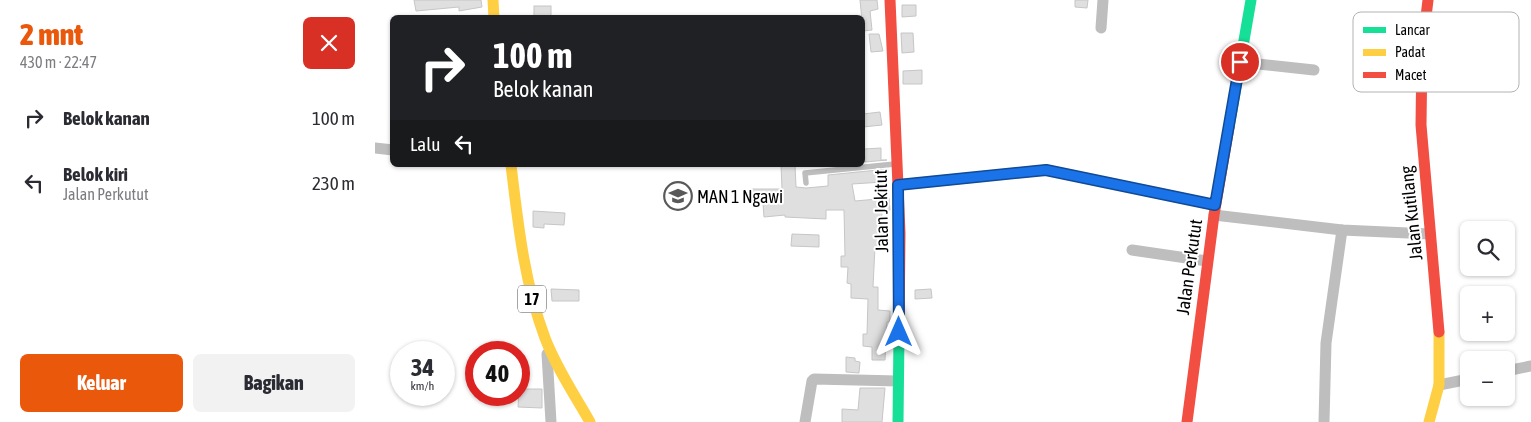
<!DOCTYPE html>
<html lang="id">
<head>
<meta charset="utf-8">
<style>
  body { margin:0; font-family:"Asap Condensed",sans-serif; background:#f2f2f3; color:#2b2b33; height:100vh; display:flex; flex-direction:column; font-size:19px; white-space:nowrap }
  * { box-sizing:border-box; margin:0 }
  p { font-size:16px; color:#7c7c81 }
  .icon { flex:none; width:28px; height:28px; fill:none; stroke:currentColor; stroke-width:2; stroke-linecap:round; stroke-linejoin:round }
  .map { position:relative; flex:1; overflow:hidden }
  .side { display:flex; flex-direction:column; background:#fff; width:375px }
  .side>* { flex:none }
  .guide { position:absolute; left:15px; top:15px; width:475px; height:152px; border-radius:8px; box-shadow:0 1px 4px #0004; background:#202124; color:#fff; overflow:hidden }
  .buttons { position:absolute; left:1085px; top:221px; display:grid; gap:10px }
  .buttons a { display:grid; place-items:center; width:55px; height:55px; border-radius:8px; background:#fff; box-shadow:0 1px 4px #0004; font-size:25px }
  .speed { position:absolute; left:15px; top:341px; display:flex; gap:10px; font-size:25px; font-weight:700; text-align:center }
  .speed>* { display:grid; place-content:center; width:65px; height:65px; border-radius:50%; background:#fff; box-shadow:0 1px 4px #0004; line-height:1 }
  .speed small { font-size:12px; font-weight:400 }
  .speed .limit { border:8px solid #d22; background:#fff; color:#111 }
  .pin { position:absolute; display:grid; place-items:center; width:42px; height:42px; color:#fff; margin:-21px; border:2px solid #fff; border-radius:50%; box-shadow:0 1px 5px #0007 }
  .me { position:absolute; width:55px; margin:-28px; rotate:0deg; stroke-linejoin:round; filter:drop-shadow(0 0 4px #0008) }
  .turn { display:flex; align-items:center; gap:18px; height:105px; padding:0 20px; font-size:22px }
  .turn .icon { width:65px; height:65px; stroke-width:2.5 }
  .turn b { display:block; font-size:35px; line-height:42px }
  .then { display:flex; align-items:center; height:48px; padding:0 20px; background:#0003; gap:10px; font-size:19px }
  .round { display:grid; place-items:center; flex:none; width:52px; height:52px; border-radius:8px; background:#f2f2f3 }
  .head { display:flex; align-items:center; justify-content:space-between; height:85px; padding:0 20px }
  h1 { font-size:30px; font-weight:800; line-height:38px; color:#ea580c }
  .button { display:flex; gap:10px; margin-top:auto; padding:10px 20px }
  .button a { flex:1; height:58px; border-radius:8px; background:#ea580c; color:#fff; font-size:20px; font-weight:800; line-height:58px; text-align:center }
  .button a+a { background:#f2f2f3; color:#2b2b33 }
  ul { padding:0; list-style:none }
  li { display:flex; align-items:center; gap:15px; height:65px; padding:0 20px }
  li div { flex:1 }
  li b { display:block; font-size:19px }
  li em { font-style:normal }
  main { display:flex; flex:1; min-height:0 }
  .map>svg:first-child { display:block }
  .building { fill:#dfdfdf; stroke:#c6c6c6 }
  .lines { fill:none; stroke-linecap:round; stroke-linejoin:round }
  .lane { stroke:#bebebe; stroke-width:5.5 }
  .street { stroke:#bebebe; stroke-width:11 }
  .fast { stroke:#16e098; stroke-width:11 }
  .slow { stroke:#ffcf43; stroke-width:11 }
  .jam { stroke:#f24e42; stroke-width:11 }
  .route-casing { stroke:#114b97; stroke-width:12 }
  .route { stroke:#1a73e8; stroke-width:9 }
  .labels { text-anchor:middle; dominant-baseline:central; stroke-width:4; stroke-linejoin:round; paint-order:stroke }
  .shield { fill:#fff; stroke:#4c4c4c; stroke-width:1 }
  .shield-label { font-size:16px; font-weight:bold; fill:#000 }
  .poi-label { font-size:18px; fill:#000; stroke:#fff; text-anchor:start }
  .street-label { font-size:18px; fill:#000; stroke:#fff }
  .key { fill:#fff; stroke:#b2b2b2; stroke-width:1 }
  .key-label { font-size:14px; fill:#000 }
</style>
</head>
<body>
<main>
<section class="side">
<div class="head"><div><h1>2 mnt</h1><p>430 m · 22:47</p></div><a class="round" style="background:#d93025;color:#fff"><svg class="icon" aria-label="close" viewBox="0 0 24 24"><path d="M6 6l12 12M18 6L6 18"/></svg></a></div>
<ul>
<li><svg class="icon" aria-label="right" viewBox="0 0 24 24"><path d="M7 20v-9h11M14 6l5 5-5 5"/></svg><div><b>Belok kanan</b></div><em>100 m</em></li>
<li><svg class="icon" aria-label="left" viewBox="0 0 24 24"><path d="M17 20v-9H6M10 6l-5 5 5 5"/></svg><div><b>Belok kiri</b><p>Jalan Perkutut</p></div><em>230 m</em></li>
</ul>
<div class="button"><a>Keluar</a><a>Bagikan</a></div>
</section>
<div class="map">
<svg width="1156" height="422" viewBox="0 0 1156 422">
  <rect width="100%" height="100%" fill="#fff"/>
  <!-- building -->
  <g class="building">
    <polygon points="39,0 106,0 107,7 84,11 84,7 41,11"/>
    <polygon points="485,0 502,0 503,9 495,11 497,30 488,31"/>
    <polygon points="700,0 713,0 712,8 700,7"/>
    <polygon points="527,5 541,5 541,16 527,17"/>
    <rect x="159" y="6" width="17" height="12"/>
    <polygon points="526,33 538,33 539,52 527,53"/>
    <polygon points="494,34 504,34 508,51 496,52"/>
    <polygon points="547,70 547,84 528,84 528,71"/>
    <polygon points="505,112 507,125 488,127 488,114"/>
    <polygon points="506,148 506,160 512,160 490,162 489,149"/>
    <polygon points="406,165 420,165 421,187 431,188 453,186 453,175 513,169 513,172 507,172 508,182 477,184 480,201 514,198 515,210 507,210 506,236 511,236 511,248 500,247 498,287 503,287 503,310 515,311 515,322 512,322 510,360 497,360 497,347 488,346 488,334 492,334 493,299 476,298 476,284 472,283 473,267 466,267 466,256 470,256 469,210 451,210 451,219 410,217 410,215 389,217 388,204 376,204 376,189 407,189"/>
    <polygon points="158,211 190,213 189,225 169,224 169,228 158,227"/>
    <polygon points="417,234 444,235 444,247 416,246"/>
    <polygon points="176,289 204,290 204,301 177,301"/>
    <polygon points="556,289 557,298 540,299 540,290"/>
    <polygon points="471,357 480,358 480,361 485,362 484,373 471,372"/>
    <polygon points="485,388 510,388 507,422 467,422 467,409 483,410"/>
    <polygon points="144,389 167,389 167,408 143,407"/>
  </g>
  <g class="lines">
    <!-- lane -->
    <polyline class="lane" points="431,183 430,173 520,164"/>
    <!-- street -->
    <g class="street">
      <polyline points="726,28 728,0"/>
      <polyline points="865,62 939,70"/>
      <polyline points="0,148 18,150"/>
      <polyline points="523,185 671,170 840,205"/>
      <polyline points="839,215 967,230 1055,234"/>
      <polyline points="757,250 832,261"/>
      <polyline points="172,354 176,422"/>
      <polyline points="1131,371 1156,366"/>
      <polyline points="1064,385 1094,379"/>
      <polyline points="430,422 437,381 439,379 523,381"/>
      <polyline points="949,422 951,343 967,230"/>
    </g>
    <!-- fast -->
    <g class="fast">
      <polyline points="854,127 876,0"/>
      <polyline points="523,422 524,334"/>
    </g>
    <!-- slow -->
    <g class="slow">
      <polyline points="118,0 119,18"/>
      <path d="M136 165C143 223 149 282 170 338 181 367 199 394 215 422"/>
      <polyline points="1054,422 1064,385 1064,332"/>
    </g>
    <!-- jam -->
    <g class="jam">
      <polyline points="515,0 525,233 524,334"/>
      <polyline points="1053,0 1047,50 1046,125 1064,332"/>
      <polyline points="812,422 839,215 854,127"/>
    </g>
  </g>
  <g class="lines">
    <defs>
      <polyline id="route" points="524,332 523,185 671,170 840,205 865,62"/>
    </defs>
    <!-- route casing -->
    <use href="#route" class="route-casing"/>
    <!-- route -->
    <use href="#route" class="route"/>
  </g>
  <!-- icons -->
  <defs>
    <symbol id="school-ring" viewBox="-11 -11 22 22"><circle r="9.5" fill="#fff" stroke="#595959" stroke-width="1.5"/><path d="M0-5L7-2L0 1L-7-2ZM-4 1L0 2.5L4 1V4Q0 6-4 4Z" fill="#595959"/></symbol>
  </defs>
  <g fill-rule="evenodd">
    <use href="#school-ring" x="287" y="180" width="32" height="32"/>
  </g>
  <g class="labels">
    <!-- shield labels -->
    <rect class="shield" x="143" y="285.5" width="28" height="27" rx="4"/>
    <g class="shield-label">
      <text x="157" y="299">17</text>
    </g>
    <!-- poi labels -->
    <g class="poi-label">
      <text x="322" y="196">MAN 1 Ngawi</text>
    </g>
    <!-- street labels -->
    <g class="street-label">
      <text transform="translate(506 211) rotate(-91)">Jalan Jekitut</text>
      <text transform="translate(1036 213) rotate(-96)">Jalan Kutilang</text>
      <text transform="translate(814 267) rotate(-82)">Jalan Perkutut</text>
    </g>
  </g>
  <!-- legend -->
  <rect x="978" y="12" width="166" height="80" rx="8" class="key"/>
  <rect x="988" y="27" width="23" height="6" fill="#16e098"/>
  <rect x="988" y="49" width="23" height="7" fill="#ffcf43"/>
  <rect x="988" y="72" width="23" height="6" fill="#f24e42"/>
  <g class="key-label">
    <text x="1020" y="35">Lancar</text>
    <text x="1020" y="57">Padat</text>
    <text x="1020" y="80">Macet</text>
  </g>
</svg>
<div class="buttons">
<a><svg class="icon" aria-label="search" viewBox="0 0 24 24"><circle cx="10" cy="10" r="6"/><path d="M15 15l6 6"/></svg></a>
<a>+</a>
<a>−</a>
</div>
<div class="speed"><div>34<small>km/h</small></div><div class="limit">40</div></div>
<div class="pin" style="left:865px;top:62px;background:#d93025"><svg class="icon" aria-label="arrive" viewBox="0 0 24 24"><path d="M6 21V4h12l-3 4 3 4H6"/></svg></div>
<svg class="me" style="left:524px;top:332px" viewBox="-20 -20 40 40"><path d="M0-17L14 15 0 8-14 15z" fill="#1a73e8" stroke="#fff" stroke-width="4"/></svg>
<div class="guide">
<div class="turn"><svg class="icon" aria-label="right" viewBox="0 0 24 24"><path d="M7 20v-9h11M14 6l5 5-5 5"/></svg><div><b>100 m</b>Belok kanan</div></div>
<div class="then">Lalu<svg class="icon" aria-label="left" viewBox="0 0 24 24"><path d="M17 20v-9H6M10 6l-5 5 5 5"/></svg></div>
</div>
</div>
</main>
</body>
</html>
